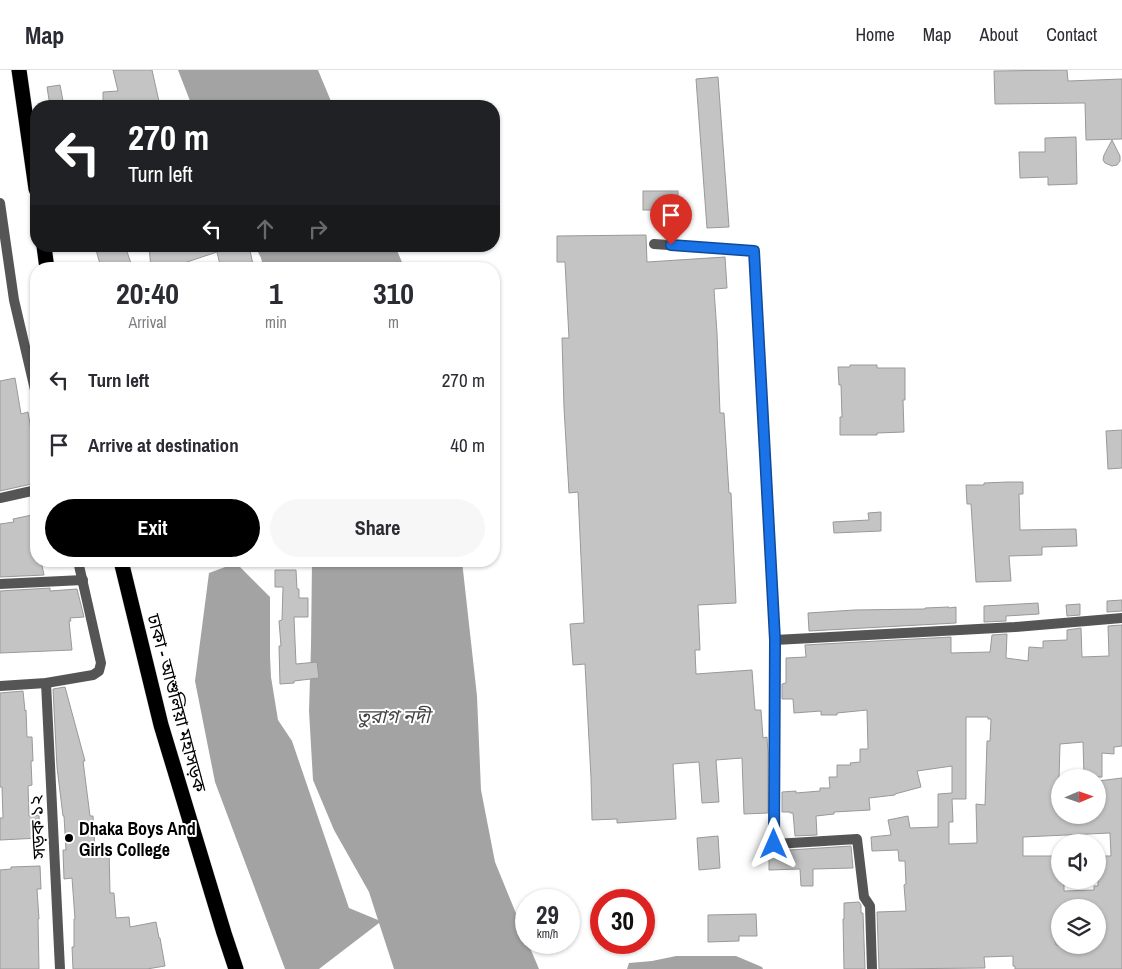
<!DOCTYPE html>
<html lang="en">
<head>
<meta charset="utf-8">
<style>
  body { margin:0; font-family:"Archivo Narrow","Noto Sans Bengali",sans-serif; background:#f7f7f7; color:#2b2b33; height:100vh; display:flex; flex-direction:column; font-size:19px; white-space:nowrap }
  * { box-sizing:border-box; margin:0 }
  p { font-size:16px; color:#7c7c81 }
  .icon { flex:none; width:28px; height:28px; fill:none; stroke:currentColor; stroke-width:2; stroke-linecap:round; stroke-linejoin:round }
  .map { position:relative; flex:1; overflow:hidden }
  .side { position:absolute; left:30px; top:192px; width:470px; height:305px; display:flex; flex-direction:column; background:#fff; border-radius:20px; box-shadow:0 1px 4px #0004 }
  .side>* { flex:none }
  .hud { position:absolute; left:30px; top:30px; width:470px; height:152px; border-radius:20px; box-shadow:0 1px 4px #0004; background:#202124; color:#fff; overflow:hidden }
  .needle { width:32px; rotate:88deg }
  .tools { position:absolute; left:1051px; top:699px; display:grid; gap:10px }
  .tools a { display:grid; place-items:center; width:55px; height:55px; border-radius:50%; background:#fff; box-shadow:0 1px 4px #0004; font-size:25px }
  .speed { position:absolute; left:515px; top:819px; display:flex; gap:10px; font-size:25px; font-weight:700; text-align:center }
  .speed>* { display:grid; place-content:center; width:65px; height:65px; border-radius:50%; background:#fff; box-shadow:0 1px 4px #0004; line-height:1 }
  .speed small { font-size:12px; font-weight:400 }
  .speed .limit { border:8px solid #d22; background:#fff; color:#111 }
  .pin { position:absolute; display:grid; place-items:center; width:42px; height:42px; color:#fff; margin:-51px -21px; border-radius:50% 50% 50% 0; rotate:-45deg; box-shadow:0 0 5px #0007 }
  .pin .icon { rotate:45deg }
  .me { position:absolute; width:55px; margin:-28px; rotate:0deg; stroke-linejoin:round; filter:drop-shadow(0 0 4px #0008) }
  .turn { display:flex; align-items:center; gap:18px; height:105px; padding:0 15px; font-size:22px }
  .turn .icon { width:65px; height:65px; stroke-width:2.5 }
  .turn b { display:block; font-size:35px; line-height:42px }
  .lanes { display:flex; align-items:center; height:48px; padding:0 15px; background:#0003; justify-content:center; gap:25px; direction:ltr }
  .lanes .off { opacity:.35 }
  .eta { display:flex; justify-content:space-evenly; align-items:center; height:85px; text-align:center }
  .eta b { font-size:30px; font-weight:700; line-height:35px }
  .action { display:flex; gap:10px; margin-top:auto; padding:10px 15px }
  .action a { flex:1; height:58px; border-radius:30px; background:#000; color:#fff; font-size:20px; font-weight:700; line-height:58px; text-align:center }
  .action a+a { background:#f7f7f7; color:#2b2b33 }
  ul { padding:0; list-style:none }
  li { display:flex; align-items:center; gap:15px; height:65px; padding:0 15px }
  li div { flex:1 }
  li b { display:block; font-size:19px }
  li em { font-style:normal }
  header { display:flex; align-items:center; gap:30px; box-sizing:border-box; height:70px; padding:0 25px; background:#fff; border-bottom:1px solid #e1e1e2 }
  header strong { font-size:24px }
  nav { display:flex; gap:28px; margin-inline-start:auto; font-size:18px }
  .map>svg:first-child { display:block }
  .water { fill:#a3a3a3 }
  .building { fill:#c4c4c4; stroke:#999; fill-rule:evenodd }
  .lines { fill:none; stroke-linecap:round; stroke-linejoin:round }
  .highway-casing { stroke:#dbdbdb; stroke-width:16 }
  .street { stroke:#555; stroke-width:10 }
  .highway { stroke:#000; stroke-width:15 }
  .route-casing { stroke:#114b97; stroke-width:12 }
  .route { stroke:#1a73e8; stroke-width:9 }
  .poi-dot { fill:#000; stroke:#fff; stroke-width:2 }
  .labels { text-anchor:middle; dominant-baseline:central; stroke-width:4; stroke-linejoin:round; paint-order:stroke }
  .street-label { font-size:18px; fill:#000; stroke:#fff }
  .poi-label { font-size:18px; font-weight:bold; fill:#000; stroke:#fff; text-anchor:start }
  .water-label { font-size:19px; font-style:italic; fill:#444; stroke:#fff }
</style>
</head>
<body>
<header>
<strong>Map</strong>
<nav><a>Home</a><a>Map</a><a>About</a><a>Contact</a></nav>
</header>
<div class="map">
<svg width="1122" height="899" viewBox="0 0 1122 899">
  <rect width="100%" height="100%" fill="#fff"/>
  <!-- water -->
  <g class="water">
    <polygon points="178,0 318,0 333,36 192,36"/>
    <polygon points="255,176 395,176 405,199 264,199 261,188"/>
    <polygon points="312,491 462,491 477,626 481,720 495,792 526,868 526,872 528,873 539,899 394,899 379,853 319,899 285,899 215,712 195,611 209,503 236,493 270,527 270,586 271,607 278,650 292,671 349,838 378,850 369,822 334,760 313,710 309,641 311,576"/>
    <polygon points="676,886 736,886 762,897 763,899 627,899 629,893 652,891"/>
  </g>
  <!-- building -->
  <g class="building">
    <polygon points="113,0 152,0 160,36 103,36 103,22 118,21"/>
    <polygon points="1067,0 1068,11 1122,9 1122,69 1086,70 1085,33 995,34 994,1"/>
    <polygon points="718,7 729,157 707,158 696,9"/>
    <polygon points="60,15 64,36 50,36 47,17"/>
    <polygon points="1076,67 1077,114 1048,115 1048,107 1020,108 1019,82 1045,82 1045,68"/>
    <polygon points="1112,70 1120,86 1120,91 1117,95 1112,96 1105,93 1103,90 1104,85"/>
    <rect x="643" y="121" width="35" height="19"/>
    <polygon points="646,165 647,192 725,187 727,218 714,219 717,263 720,343 724,343 729,423 731,423 736,533 698,535 700,580 695,580 696,604 752,600 755,640 761,640 763,668 767,667 768,683 768,743 744,744 742,688 716,690 719,732 702,733 699,692 673,694 676,749 617,753 617,749 592,750 591,708 585,594 573,595 570,554 584,553 578,422 569,423 564,338 562,268 569,268 565,192 557,192 557,166"/>
    <polygon points="110,176 125,176 133,199 103,199 101,194 100,194 96,180"/>
    <polygon points="149,176 249,176 254,199 221,199 217,182 166,199 151,199"/>
    <polygon points="850,295 877,295 877,298 905,298 905,330 903,330 904,362 877,363 877,365 840,365 840,347 842,347 841,315 839,315 838,297 850,297"/>
    <polygon points="15,308 21,344 28,342 34,377 36,376 36,413 0,421 0,311"/>
    <polygon points="1122,360 1122,398 1108,399 1106,361"/>
    <polygon points="1008,412 1023,412 1023,424 1019,424 1020,460 1076,459 1077,476 1042,477 1042,485 1009,486 1011,511 976,512 971,434 967,434 966,415 984,415 984,413"/>
    <polygon points="881,442 881,461 834,463 833,452 869,450 868,443"/>
    <polygon points="32,445 36,467 36,491 41,491 44,505 0,507 0,454 14,452 13,449"/>
    <polygon points="275,500 296,500 297,519 299,519 299,528 308,528 308,547 294,547 296,594 317,592 319,608 294,611 294,613 280,614 279,576 281,576 279,551 282,550 283,517 275,517"/>
    <polygon points="50,518 50,521 77,519 84,547 70,548 71,551 69,551 72,580 0,583 0,521"/>
    <polygon points="1122,530 1122,541 1107,542 1107,531"/>
    <polygon points="1038,533 1039,544 1006,546 1006,551 984,552 984,536"/>
    <polygon points="1080,534 1080,545 1067,546 1066,535"/>
    <polygon points="949,537 949,538 956,537 956,553 809,561 808,543 854,540 925,539 925,538"/>
    <path d="M1122 555V676L1114 677V684L1102 683V707H1084L1083 672 1060 674 1059 709H1060V746L1098 745V711L1122 708V899H1015V896H1013V886L984 887 985 898 879 899 877 842 906 841 904 815 906 814 905 791H899L898 780 872 781 871 767 891 765 888 750 908 746 910 758 938 757V724L952 723V696L917 701 921 717 895 724V725L869 728 870 740 834 742V744L816 746 817 765 795 766 793 743H790V742H782V722L796 721V723L820 721V718H830L829 707H837V695H851L850 693 860 692V679H868L867 640 837 643V645H821V641L794 643 793 629H782V614L786 613V588L806 587 805 575 951 567V583L990 582 992 565 1007 564 1006 588 1028 591 1029 577 1043 578V571L1067 570V560L1081 558 1082 587 1109 586 1108 556ZM966 647H988V649H991L990 671H987L985 735 976 734 977 773 949 774V752H953L952 729H966ZM1110 763 1111 786H1098V816H1094V820L1064 821V810H1060V786H1023V767ZM1059 838H1098V875H1056V851H1059Z"/>
    <polygon points="65,617 85,691 83,691 90,746 93,746 95,779 109,779 110,823 114,823 116,848 129,847 130,857 156,852 159,868 160,868 165,896 147,899 73,899 72,877 74,877 74,849 75,849 72,808 64,809 63,780 66,780 64,746 63,746 57,697 53,619"/>
    <polygon points="23,621 25,641 26,640 27,667 32,667 33,691 31,691 32,715 28,716 29,746 39,745 40,768 0,770 0,748 3,748 2,717 0,717 0,623"/>
    <polygon points="718,766 720,798 699,800 697,768"/>
    <polygon points="769,776 771,780 775,781 851,776 853,798 813,799 813,816 801,816 800,799 769,800"/>
    <polygon points="40,796 41,819 37,819 39,849 38,849 39,899 0,899 0,800 11,799 11,797"/>
    <polygon points="859,832 861,835 861,843 863,843 865,899 844,899 843,849 844,849 844,833"/>
    <polygon points="756,844 757,866 739,866 739,871 708,872 708,845"/>
  </g>
  <g class="lines">
    <defs>
      <g id="highway">
        <polyline points="19,0 36,119"/>
        <polyline points="44,176 47,199"/>
        <polyline points="121,491 161,655 224,863 236,899"/>
      </g>
    </defs>
    <!-- highway casing -->
    <use href="#highway" class="highway-casing"/>
    <!-- street -->
    <g class="street">
      <polyline points="0,133 14,230 36,324"/>
      <polyline points="654,174 754,181 775,570 1015,557 1122,548"/>
      <polyline points="0,428 36,420"/>
      <polyline points="0,514 83,510"/>
      <polyline points="775,570 775,774 857,769 864,827 870,836 872,899"/>
      <polyline points="46,613 60,899"/>
      <polyline points="0,616 46,613 93,605 99,601 101,593 78,491"/>
    </g>
    <!-- highway -->
    <use href="#highway" class="highway"/>
  </g>
  <g class="lines">
    <defs>
      <polyline id="route" points="671,175 754,181 775,570 774,774"/>
    </defs>
    <!-- route casing -->
    <use href="#route" class="route-casing"/>
    <!-- route -->
    <use href="#route" class="route"/>
  </g>
  <!-- markers -->
  <circle class="poi-dot" cx="69" cy="768" r="5"/>
  <g class="labels">
    <!-- street labels -->
    <g class="street-label">
      <text transform="translate(177 633) rotate(75)">ঢাকা - আশুলিয়া মহাসড়ক</text>
      <text transform="translate(37 757) rotate(-93)">সড়ক ১২</text>
    </g>
    <!-- poi labels -->
    <g class="poi-label">
      <text x="79" y="758">Dhaka Boys And<tspan x="79" dy="21">Girls College</tspan></text>
    </g>
    <!-- water labels -->
    <g class="water-label">
      <text x="393" y="646">তুরাগ নদী</text>
    </g>
  </g>
</svg>
<div class="tools">
<a><svg class="needle" viewBox="-14 -14 28 28"><path d="M0-13l5 13h-10z" fill="#e53935"/><path d="M0 13l5-13h-10z" fill="#7c7c81"/></svg></a>
<a><svg class="icon" aria-label="sound" viewBox="0 0 24 24"><path d="M4 9h4l5-4v14l-5-4H4zM17 9q2 3 0 6"/></svg></a>
<a><svg class="icon" aria-label="layers" viewBox="0 0 24 24"><path d="M12 4l9 5-9 5-9-5zM3 14l9 5 9-5"/></svg></a>
</div>
<div class="speed"><div>29<small>km/h</small></div><div class="limit">30</div></div>
<div class="pin" style="left:671px;top:175px;background:#d93025"><svg class="icon" aria-label="arrive" viewBox="0 0 24 24"><path d="M6 21V4h12l-3 4 3 4H6"/></svg></div>
<svg class="me" style="left:774px;top:774px" viewBox="-20 -20 40 40"><path d="M0-17L14 15 0 8-14 15z" fill="#1a73e8" stroke="#fff" stroke-width="4"/></svg>
<div class="hud">
<div class="turn"><svg class="icon" aria-label="left" viewBox="0 0 24 24"><path d="M17 20v-9H6M10 6l-5 5 5 5"/></svg><div><b>270 m</b>Turn left</div></div>
<div class="lanes"><svg class="icon" aria-label="left" viewBox="0 0 24 24"><path d="M17 20v-9H6M10 6l-5 5 5 5"/></svg><svg class="icon off" aria-label="ahead" viewBox="0 0 24 24"><path d="M12 20V5M6 11l6-6 6 6"/></svg><svg class="icon off" aria-label="right" viewBox="0 0 24 24"><path d="M7 20v-9h11M14 6l5 5-5 5"/></svg></div>
</div>
<section class="side">
<div class="eta">
<div><b>20:40</b><p>Arrival</p></div>
<div><b>1</b><p>min</p></div>
<div><b>310</b><p>m</p></div>
</div>
<ul>
<li><svg class="icon" aria-label="left" viewBox="0 0 24 24"><path d="M17 20v-9H6M10 6l-5 5 5 5"/></svg><div><b>Turn left</b></div><em>270 m</em></li>
<li><svg class="icon" aria-label="arrive" viewBox="0 0 24 24"><path d="M6 21V4h12l-3 4 3 4H6"/></svg><div><b>Arrive at destination</b></div><em>40 m</em></li>
</ul>
<div class="action"><a>Exit</a><a>Share</a></div>
</section>
</div>
</body>
</html>
